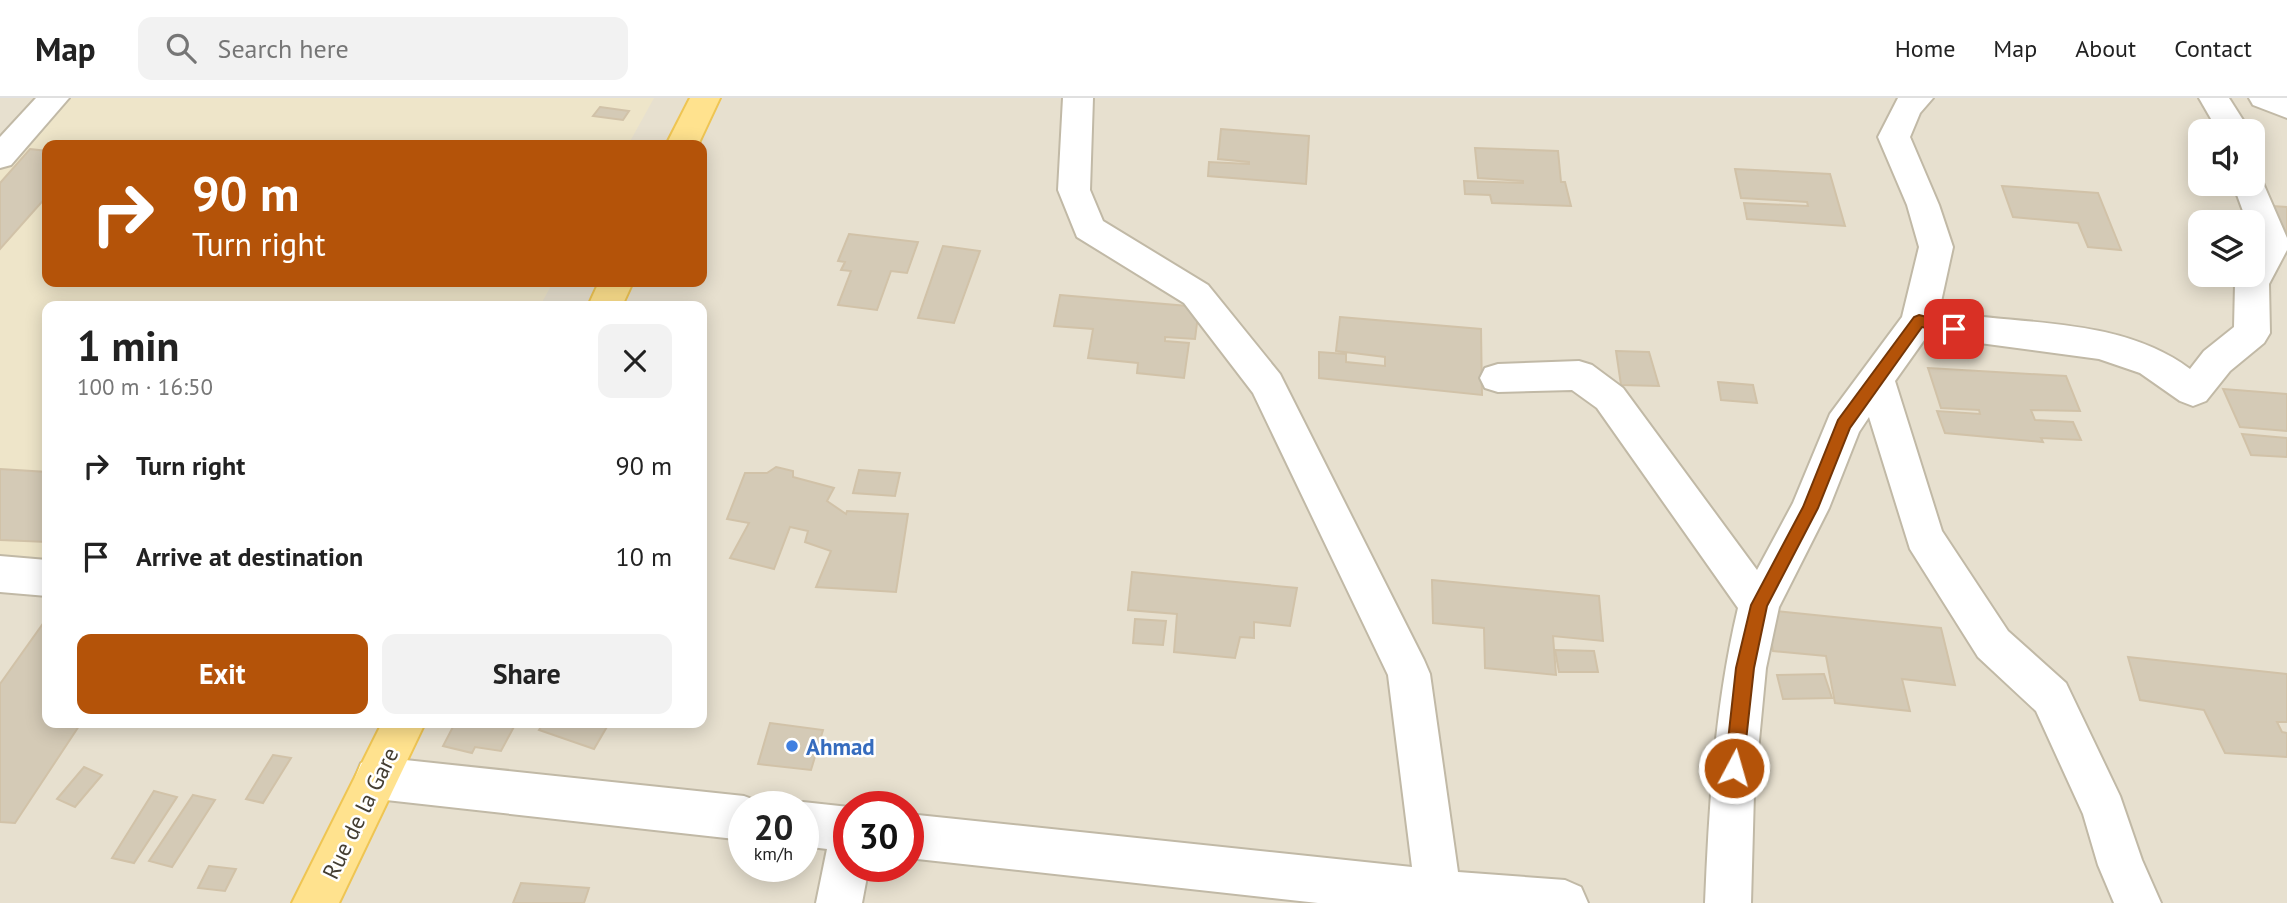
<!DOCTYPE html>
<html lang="en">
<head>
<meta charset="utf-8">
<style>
  body { margin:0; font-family:"PT Sans",sans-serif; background:#f2f2f2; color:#222; height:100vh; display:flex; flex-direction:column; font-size:26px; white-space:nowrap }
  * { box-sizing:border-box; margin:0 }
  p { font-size:23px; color:#767676 }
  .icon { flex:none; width:38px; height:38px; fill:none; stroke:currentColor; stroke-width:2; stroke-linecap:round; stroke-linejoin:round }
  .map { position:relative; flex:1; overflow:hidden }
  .drawer { position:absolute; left:42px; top:203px; width:665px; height:427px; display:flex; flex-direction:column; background:#fff; border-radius:14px; box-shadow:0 4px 18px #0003 }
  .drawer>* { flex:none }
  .top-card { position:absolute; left:42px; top:42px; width:665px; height:147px; border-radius:14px; box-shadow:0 4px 18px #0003; background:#b45309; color:#fff; overflow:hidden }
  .fabs { position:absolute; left:2188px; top:21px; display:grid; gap:14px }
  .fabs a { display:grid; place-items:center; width:77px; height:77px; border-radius:14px; background:#fff; box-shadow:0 4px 18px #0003; font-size:35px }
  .speed { position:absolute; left:728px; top:693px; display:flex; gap:14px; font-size:35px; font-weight:700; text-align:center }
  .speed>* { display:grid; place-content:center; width:91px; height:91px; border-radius:50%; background:#fff; box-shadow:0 4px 18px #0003; line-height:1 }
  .speed small { font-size:18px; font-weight:400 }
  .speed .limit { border:10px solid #d22; background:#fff; color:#111 }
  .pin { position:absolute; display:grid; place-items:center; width:60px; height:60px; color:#fff; margin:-30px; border-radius:14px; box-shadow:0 4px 10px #0006 }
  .me { position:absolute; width:77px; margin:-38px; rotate:6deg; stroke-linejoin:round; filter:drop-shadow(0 0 5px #0008) }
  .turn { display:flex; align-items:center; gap:24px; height:147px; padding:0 35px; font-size:32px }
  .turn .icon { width:91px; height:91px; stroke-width:2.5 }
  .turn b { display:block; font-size:49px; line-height:60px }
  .round { display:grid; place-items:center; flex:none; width:74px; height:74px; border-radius:14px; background:#f2f2f2 }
  .summary { display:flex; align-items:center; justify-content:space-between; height:119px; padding:0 35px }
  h1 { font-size:42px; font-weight:700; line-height:52px }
  .primary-button { display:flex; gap:14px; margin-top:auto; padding:14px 35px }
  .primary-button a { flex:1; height:80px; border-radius:14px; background:#b45309; color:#fff; font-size:28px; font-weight:700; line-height:80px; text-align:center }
  .primary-button a+a { background:#f2f2f2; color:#222 }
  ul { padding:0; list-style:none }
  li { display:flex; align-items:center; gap:21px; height:91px; padding:0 35px }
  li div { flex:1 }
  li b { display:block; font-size:26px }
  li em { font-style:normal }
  header { display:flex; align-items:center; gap:42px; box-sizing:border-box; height:98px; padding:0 35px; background:#fff; border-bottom:2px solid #e0e0e0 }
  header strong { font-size:33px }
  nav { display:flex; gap:38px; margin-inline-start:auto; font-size:24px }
  .search { width:490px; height:63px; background:#f2f2f2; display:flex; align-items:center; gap:18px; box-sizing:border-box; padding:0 24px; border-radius:14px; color:#767676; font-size:26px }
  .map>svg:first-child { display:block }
  .residential { fill:#e7e0cf; fill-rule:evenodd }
  .education { fill:#eee5c9 }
  .building { fill:#d4cab6; stroke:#d1c2a8; stroke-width:2 }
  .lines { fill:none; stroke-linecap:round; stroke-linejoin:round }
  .minor-casing { stroke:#c1b9a6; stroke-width:4 }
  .major-casing { stroke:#efc553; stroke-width:4 }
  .minor { fill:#fff; fill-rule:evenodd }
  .major { fill:#ffe28e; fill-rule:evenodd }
  .route { fill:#b45309; stroke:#753606; stroke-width:2 }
  .shop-dot { fill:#3f7fe0; stroke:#fff; stroke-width:2.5 }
  .labels { text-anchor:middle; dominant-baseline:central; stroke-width:5; stroke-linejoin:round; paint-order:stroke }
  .shop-label { font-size:23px; font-weight:bold; fill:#366cbe; stroke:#fff; text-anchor:start }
  .street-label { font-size:23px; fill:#443e32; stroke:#fff }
</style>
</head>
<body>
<header>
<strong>Map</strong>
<div class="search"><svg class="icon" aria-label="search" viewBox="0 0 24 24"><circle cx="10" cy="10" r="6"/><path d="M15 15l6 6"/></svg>Search here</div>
<nav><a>Home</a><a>Map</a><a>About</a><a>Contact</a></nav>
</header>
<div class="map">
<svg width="2287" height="805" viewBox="0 0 2287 805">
  <rect width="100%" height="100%" fill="#f3eee1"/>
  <!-- residential -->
  <path class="residential" d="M0 0H2287V805H0ZM2200 33H2252V86H2200ZM47 47H702V184H47ZM2200 124H2252V177H2200ZM47 208H702V625H47ZM744 709H803V768H744ZM849 709H908V768H849Z"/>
  <!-- education -->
  <polygon class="education" points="67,0 654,0 628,47 47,47 47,184 553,184 540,208 47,208 47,473 0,470 0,70"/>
  <!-- building -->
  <g class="building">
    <polygon points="600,9 629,13 623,22 593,18"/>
    <polygon points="1221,31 1309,38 1306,86 1208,78 1209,64 1249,66 1249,64 1218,61"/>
    <polygon points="595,44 594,47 278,47 278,46"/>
    <polygon points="1475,50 1558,53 1561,84 1565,84 1571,108 1492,105 1490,97 1465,96 1464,83 1523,85 1523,83 1478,80"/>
    <polygon points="30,51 47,53 47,98 0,151 0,85"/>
    <polygon points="1735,71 1830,76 1845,128 1747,121 1744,105 1808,108 1807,104 1741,100"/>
    <polygon points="2002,88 2098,95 2121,152 2088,149 2078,125 2013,119"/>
    <polygon points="2272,108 2287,109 2287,136"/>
    <polygon points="849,136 918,144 907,175 891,173 877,212 838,207 851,173 841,172 845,164 838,163"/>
    <polygon points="943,148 980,153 954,225 918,220"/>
    <polygon points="1060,197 1199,209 1195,241 1165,239 1165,243 1189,245 1184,280 1137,275 1138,265 1088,260 1093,231 1054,228"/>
    <polygon points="1340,219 1481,231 1482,297 1319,280 1319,254 1346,256 1346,264 1385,268 1385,259 1336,253"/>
    <polygon points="1616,253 1649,254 1659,288 1621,287"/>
    <polygon points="1928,270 2066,278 2080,313 2031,312 2035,322 2073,324 2081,342 2041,340 2043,344 1945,335 1937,313 1980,316 1979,312 1941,310"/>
    <polygon points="1718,284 1753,287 1757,305 1721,302"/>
    <polygon points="2223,291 2287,296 2287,333 2240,329"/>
    <polygon points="2242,336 2287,340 2287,359 2251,357"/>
    <polygon points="776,369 793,373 793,379 834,390 827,403 846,416 847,413 908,416 896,494 816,489 831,453 805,444 808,433 790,429 774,471 730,460 749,425 727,421 745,375 767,375"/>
    <polygon points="0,371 47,374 47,444 0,442"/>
    <polygon points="859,372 900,375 895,398 853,395"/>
    <polygon points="1132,474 1297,490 1290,528 1254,524 1254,540 1240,539 1235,560 1174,554 1177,516 1128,512"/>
    <polygon points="1432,482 1599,498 1603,543 1553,538 1556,577 1485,570 1484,530 1433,525"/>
    <polygon points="1766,512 1941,530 1955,587 1902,581 1910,613 1835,605 1826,558 1773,553"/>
    <polygon points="47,520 47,625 81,625 15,725 0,724 0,586"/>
    <polygon points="1135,521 1166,523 1163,547 1133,545"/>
    <polygon points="1555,552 1594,553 1598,574 1559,574"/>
    <polygon points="2128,559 2287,576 2287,624 2277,624 2282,634 2287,635 2287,659 2225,655 2204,612 2140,602"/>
    <polygon points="1824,576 1832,600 1783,601 1777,577"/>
    <polygon points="455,625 516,625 501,653 475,649 472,655 443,648"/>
    <polygon points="544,625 602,625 608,627 594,651 539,632"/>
    <polygon points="770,625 823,632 811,672 758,666"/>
    <polygon points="273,657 291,660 263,705 246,701"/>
    <polygon points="84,669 102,677 75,709 57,701"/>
    <polygon points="154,693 177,699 134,765 112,760"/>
    <polygon points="193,697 215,702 172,769 149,763"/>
    <polygon points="209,768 236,771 225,793 198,790"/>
    <polygon points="521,785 589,790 584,805 513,805"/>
  </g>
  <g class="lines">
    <defs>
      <g id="minor">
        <polygon points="36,0 69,0 11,67 0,70 0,39"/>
        <polygon points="1063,0 1093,0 1090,92 1103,123 1208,187 1280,276 1424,562 1430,576 1458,774 1565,782 1581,789 1588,805 1318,805 908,760 908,716 1412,769 1388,577 1253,295 1184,205 1077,139 1058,92"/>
        <path d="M1898 0H1933L1920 15 1910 39 1939 107 1953 149 1939 213C2021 228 2119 218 2190 271L2204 253 2234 229 2235 186 2240 177H2252V154L2256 147 2252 137V124H2247L2233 86H2252V75L2260 78 2287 140V152L2269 186 2270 235 2264 245 2230 273 2206 303 2193 308 2180 303 2140 275 2099 261 1927 238 1895 283 1942 433 2008 533 2066 585 2120 698 2142 762 2161 805H2114L2098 767 2083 716 2036 613 1978 559 1910 451 1869 319 1859 334 1829 410 1779 509 1766 570 1754 695 1751 805H1705C1709 706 1715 607 1738 510L1597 310 1572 292 1498 294 1485 290 1480 280 1485 270 1498 266 1579 263 1592 267 1623 290 1757 472 1793 405 1830 316 1902 219 1919 149 1907 107 1878 39Z"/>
        <polygon points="2199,0 2229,0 2250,33 2218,33"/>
        <polygon points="2249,0 2287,0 2287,20 2253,7"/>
        <polygon points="0,458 47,462 47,498 0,494"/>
        <polygon points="377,659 744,698 760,704 762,709 744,709 744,742 377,701 361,695 355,680 361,665"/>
        <polygon points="803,704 849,709 849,768 869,768 862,805 816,805 827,751 803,748 803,709 791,709"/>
      </g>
      <g id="major">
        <polygon points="690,0 720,0 698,47 666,47"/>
        <polygon points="599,184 633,184 622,208 588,208"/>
        <polygon points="382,625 425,625 339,805 292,805"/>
      </g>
    </defs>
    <!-- minor casing -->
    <use href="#minor" class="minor-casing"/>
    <!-- major casing -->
    <use href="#major" class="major-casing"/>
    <!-- minor -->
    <use href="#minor" class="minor"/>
    <!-- major -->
    <use href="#major" class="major"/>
  </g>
  <!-- route -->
  <polygon class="route" points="1919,217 1959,227 1961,231 1954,236 1922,229 1850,330 1818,410 1767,508 1754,570 1743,670 1741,676 1734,679 1728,676 1725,670 1736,570 1751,507 1803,409 1838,322 1914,219"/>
  <!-- markers -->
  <circle class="shop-dot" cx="792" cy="648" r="7"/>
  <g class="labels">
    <!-- shop labels -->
    <g class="shop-label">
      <text x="806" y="648">Ahmad</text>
    </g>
    <!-- street labels -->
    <g class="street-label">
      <text transform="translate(360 715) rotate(-64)">Rue de la Gare</text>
    </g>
  </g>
</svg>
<div class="fabs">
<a><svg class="icon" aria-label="sound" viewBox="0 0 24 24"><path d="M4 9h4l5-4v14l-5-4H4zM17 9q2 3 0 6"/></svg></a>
<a><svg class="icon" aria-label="layers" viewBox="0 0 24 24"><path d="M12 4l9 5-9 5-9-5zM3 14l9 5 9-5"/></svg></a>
</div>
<div class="speed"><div>20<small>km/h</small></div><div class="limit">30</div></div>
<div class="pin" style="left:1954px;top:231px;background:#d93025"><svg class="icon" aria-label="arrive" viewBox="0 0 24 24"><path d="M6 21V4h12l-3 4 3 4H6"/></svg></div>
<svg class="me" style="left:1734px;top:670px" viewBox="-20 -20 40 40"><circle r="17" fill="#b45309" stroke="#fff" stroke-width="3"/><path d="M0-11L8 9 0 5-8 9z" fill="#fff"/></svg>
<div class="top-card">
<div class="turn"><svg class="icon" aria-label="right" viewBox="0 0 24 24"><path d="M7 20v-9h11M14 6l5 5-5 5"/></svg><div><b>90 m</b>Turn right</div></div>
</div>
<section class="drawer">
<div class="summary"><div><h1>1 min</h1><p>100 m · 16:50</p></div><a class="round"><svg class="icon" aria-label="close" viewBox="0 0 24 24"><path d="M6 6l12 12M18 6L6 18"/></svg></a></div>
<ul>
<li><svg class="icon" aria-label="right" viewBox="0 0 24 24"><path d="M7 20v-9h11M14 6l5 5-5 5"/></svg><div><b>Turn right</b></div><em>90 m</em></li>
<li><svg class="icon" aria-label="arrive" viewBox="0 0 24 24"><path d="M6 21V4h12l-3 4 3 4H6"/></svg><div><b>Arrive at destination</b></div><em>10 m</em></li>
</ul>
<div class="primary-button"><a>Exit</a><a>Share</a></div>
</section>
</div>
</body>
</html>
